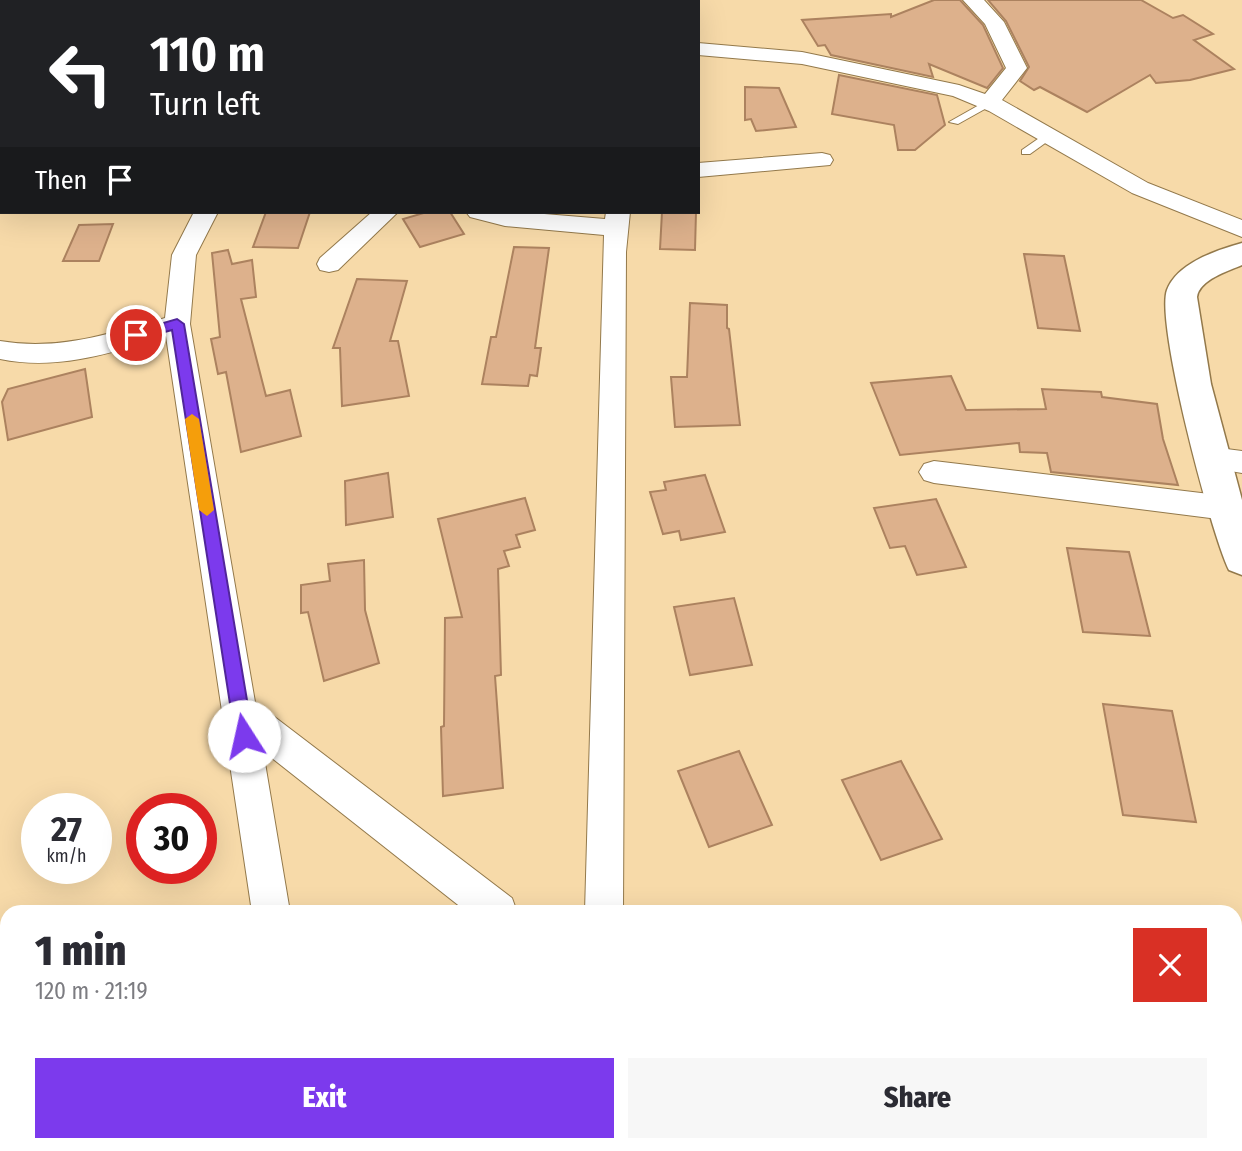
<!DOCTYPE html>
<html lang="en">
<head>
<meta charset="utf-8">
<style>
  body { margin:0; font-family:"Fira Sans Condensed",sans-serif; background:#f7f7f7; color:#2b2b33; height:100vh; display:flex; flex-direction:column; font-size:26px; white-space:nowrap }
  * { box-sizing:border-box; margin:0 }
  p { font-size:23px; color:#7c7c81 }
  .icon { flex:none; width:38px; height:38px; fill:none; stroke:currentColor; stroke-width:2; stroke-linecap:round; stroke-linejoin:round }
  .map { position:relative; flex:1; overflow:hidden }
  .details { position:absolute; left:0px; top:905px; width:1242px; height:247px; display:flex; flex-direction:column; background:#fff; border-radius:21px 21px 0 0; box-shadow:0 7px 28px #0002 }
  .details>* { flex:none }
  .top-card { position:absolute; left:0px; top:0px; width:700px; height:214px; box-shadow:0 7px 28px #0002; background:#202124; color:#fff; overflow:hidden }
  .speed { position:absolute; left:21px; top:793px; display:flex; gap:14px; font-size:35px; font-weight:700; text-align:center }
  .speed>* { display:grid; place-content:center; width:91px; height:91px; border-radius:50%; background:#fff; box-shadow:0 7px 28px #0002; line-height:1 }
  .speed small { font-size:18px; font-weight:400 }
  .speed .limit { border:10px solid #d22; background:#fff; color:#111 }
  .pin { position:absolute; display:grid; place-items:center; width:60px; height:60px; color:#fff; margin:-30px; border:4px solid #fff; border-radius:50%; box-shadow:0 2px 7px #0007 }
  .me { position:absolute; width:77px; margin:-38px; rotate:350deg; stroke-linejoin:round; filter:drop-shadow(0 0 5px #0008) }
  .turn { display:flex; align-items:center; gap:24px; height:147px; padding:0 35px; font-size:32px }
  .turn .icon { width:91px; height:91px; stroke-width:2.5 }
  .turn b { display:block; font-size:49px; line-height:60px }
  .then { display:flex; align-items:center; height:66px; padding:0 35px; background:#0003; gap:14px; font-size:26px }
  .round { display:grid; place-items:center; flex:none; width:74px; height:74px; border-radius:0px; background:#f7f7f7 }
  .overview { display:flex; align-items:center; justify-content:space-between; height:119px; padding:0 35px }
  h1 { font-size:42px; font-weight:800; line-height:52px }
  .button { display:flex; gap:14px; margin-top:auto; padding:14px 35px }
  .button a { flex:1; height:80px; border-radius:0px; background:#7c3aed; color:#fff; font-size:28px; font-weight:800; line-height:80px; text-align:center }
  .button a+a { background:#f7f7f7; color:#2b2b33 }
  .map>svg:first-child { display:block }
  .building { fill:#ddb18c; stroke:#ac825f; stroke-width:2 }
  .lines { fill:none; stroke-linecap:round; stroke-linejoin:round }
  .lane-casing { stroke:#93794b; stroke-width:2 }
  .street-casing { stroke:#93794b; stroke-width:2 }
  .secondary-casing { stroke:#93794b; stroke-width:3 }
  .lane { fill:#fff; fill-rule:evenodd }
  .street { fill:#fff; fill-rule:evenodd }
  .secondary { fill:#fff; fill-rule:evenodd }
  .route { fill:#7c3aed; stroke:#51269a; stroke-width:2 }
  .slow { fill:#f59e0b }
</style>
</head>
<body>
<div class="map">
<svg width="1242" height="1151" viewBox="0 0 1242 1151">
  <rect width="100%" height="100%" fill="#f7daa9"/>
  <!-- building -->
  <g class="building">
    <polygon points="934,0 960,0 983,25 1003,68 987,88 929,64 933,77 831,55 825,45 818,46 802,20 891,14 891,17"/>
    <polygon points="988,0 1141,0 1173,18 1183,15 1213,34 1194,40 1234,69 1190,80 1156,83 1150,75 1087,112 1040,87 1034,90 1020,81 1029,67 1006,21"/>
    <polygon points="839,75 937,95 945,125 915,150 898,150 894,125 832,114"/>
    <polygon points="745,87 779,88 796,127 756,131 751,119 745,120"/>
    <polygon points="266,212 310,212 298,248 253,247"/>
    <polygon points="427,212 450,212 464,234 420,247 403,219"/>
    <polygon points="662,212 696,212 695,250 660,249"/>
    <polygon points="113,224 99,261 63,261 79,225"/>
    <polygon points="514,247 549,248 535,348 541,348 537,376 530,375 528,386 482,384 491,337 496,337"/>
    <polygon points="228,250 232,264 252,260 256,297 241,299 266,396 290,390 301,436 241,452 226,372 218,374 211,339 220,337 212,253"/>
    <polygon points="1024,254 1064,256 1080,331 1038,328"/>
    <polygon points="357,279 407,281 390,341 398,341 409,396 342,406 340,348 333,348"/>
    <polygon points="690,303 727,305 727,328 729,329 740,425 675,427 671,377 687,377"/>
    <polygon points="85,369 92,417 8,440 2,402 8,389"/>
    <polygon points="951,376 966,410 1046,409 1042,389 1101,392 1102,397 1157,404 1163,439 1178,485 1051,472 1047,453 1020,452 1019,443 900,455 871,383"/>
    <polygon points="388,473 393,517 346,525 345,481"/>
    <polygon points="705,475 725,532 681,540 679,531 663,534 650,492 666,490 664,482"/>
    <polygon points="525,498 535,530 516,535 520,547 504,551 509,566 498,569 501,675 495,676 503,788 443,796 441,727 444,726 445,618 462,617 438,519"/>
    <polygon points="936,499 966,567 917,575 905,546 890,548 874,508"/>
    <polygon points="1067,548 1129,552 1150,636 1083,632"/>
    <polygon points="364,560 365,610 379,663 324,681 308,612 301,613 301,585 330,581 328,564"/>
    <polygon points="734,598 752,665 690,675 674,607"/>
    <polygon points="1103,704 1172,711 1196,822 1123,815"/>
    <polygon points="739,751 772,825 709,847 678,771"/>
    <polygon points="901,761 942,839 881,860 842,780"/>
  </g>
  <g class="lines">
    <defs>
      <g id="lane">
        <polygon points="615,0 627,0 613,2"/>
        <polygon points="988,100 993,103 992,105 958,124 949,122"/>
        <polygon points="1045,134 1055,136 1030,154 1022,154 1022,150"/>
      </g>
      <g id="street">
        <polygon points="567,0 587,0 566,2"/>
        <polygon points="963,0 984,0 1004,22 1027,68 1002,100 1148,183 1242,220 1242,237 1132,193 989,111 953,96 802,64 698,55 698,43 802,52 959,85 985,94 1006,68 985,24"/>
        <polygon points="822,153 830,155 833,160 830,165 698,177 698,163"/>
        <path d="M194 212H218L196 255 190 324 255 702 512 898 517 912H467L263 751 290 912H252L166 336C111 353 58 371 0 359V341C58 351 109 334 165 318L172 255Z"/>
        <polygon points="372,212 398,212 338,270 329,272 320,270 317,264 320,258"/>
        <polygon points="466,212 520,212 605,219 606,212 630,212 626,252 623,912 585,912 604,235 505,226 470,217"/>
        <polygon points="1211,447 1242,451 1242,473 1201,466 1197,458 1201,450"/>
        <polygon points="934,461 1226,496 1237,499 1241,508 1237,517 1226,520 934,483 924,480 919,472 924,464"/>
        <polygon points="286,1144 330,1144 331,1151 287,1151"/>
        <polygon points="697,1144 743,1144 746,1151 700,1151"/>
      </g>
      <path id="secondary" d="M1242 243V265C1228 271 1199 280 1197 297L1211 384 1242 500V575L1229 570C1211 534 1155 322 1167 290 1177 263 1217 250 1242 243Z"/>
    </defs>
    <!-- lane casing -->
    <use href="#lane" class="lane-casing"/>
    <!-- street casing -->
    <use href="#street" class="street-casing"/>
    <!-- secondary casing -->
    <use href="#secondary" class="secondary-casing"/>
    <!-- lane -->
    <use href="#lane" class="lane"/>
    <!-- street -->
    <use href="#street" class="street"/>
    <!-- secondary -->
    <use href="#secondary" class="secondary"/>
  </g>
  <!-- route -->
  <polygon class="route" points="177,319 184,324 253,736 250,742 244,744 238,742 235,736 172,330 136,340 130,335 132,332"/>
  <!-- slow -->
  <polygon class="slow" points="192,414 199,419 214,510 207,516 199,510 185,419"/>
</svg>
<div class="speed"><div>27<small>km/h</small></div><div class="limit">30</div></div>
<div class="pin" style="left:136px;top:335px;background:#d93025"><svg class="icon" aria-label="arrive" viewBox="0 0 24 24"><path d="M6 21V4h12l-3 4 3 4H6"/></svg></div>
<svg class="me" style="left:244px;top:736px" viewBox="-20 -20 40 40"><circle r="19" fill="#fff"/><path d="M0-13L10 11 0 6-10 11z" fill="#7c3aed"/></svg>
<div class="top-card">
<div class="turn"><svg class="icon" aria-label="left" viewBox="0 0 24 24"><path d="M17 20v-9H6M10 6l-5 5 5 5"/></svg><div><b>110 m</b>Turn left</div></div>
<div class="then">Then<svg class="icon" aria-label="arrive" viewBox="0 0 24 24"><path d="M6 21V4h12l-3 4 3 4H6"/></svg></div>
</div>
<section class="details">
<div class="overview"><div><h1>1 min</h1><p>120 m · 21:19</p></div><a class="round" style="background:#d93025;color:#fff"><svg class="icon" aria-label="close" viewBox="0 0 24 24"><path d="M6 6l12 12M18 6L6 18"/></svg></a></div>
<div class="button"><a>Exit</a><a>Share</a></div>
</section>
</div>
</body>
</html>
